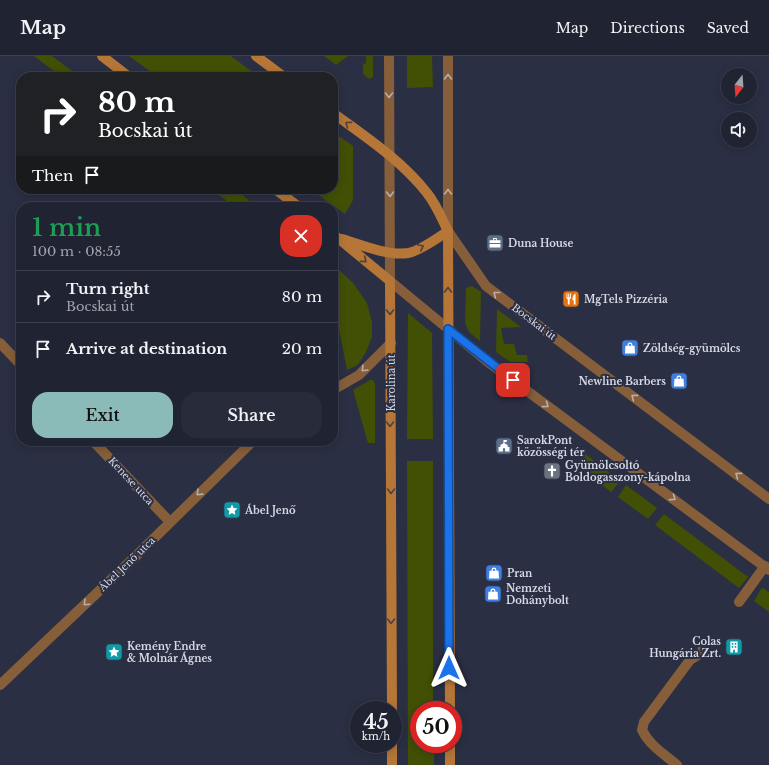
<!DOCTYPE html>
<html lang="en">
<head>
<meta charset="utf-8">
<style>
  body { margin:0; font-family:"Libre Baskerville",serif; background:#282b3a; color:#f1f3f6; height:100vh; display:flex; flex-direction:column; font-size:15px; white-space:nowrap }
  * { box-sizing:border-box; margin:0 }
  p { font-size:13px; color:#a2a4ac }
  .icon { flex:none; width:22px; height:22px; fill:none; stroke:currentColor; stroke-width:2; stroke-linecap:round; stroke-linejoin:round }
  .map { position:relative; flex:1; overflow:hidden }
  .sheet { position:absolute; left:16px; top:146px; width:322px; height:244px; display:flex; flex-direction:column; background:#202332; border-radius:16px; box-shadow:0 2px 10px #0003,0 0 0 1px #3d404d }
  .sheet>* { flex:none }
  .top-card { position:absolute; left:16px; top:16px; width:322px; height:122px; border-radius:16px; box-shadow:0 2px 10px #0003,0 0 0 1px #3d404d; background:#202124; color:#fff; overflow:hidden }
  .needle { width:26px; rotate:197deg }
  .fabs { position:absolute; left:721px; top:12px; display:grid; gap:8px }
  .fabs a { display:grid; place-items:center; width:36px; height:36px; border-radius:50%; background:#202332; box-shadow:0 2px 10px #0003,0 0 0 1px #3d404d; font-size:20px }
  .speed { position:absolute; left:350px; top:645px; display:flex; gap:8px; font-size:20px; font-weight:700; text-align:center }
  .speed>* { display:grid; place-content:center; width:52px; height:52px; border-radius:50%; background:#202332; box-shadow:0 2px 10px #0003,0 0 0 1px #3d404d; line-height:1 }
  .speed small { font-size:10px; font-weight:400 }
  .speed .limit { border:6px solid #d22; background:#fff; color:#111 }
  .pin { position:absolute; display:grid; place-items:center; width:34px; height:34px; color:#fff; margin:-17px; border-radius:8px; box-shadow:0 2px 6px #0006 }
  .me { position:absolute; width:44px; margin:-22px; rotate:0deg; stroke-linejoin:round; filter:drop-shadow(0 0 3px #0008) }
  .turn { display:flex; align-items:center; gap:14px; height:84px; padding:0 16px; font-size:18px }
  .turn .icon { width:52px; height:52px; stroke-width:2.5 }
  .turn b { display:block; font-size:28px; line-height:34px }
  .then { display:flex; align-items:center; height:38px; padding:0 16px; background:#0003; gap:8px; font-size:15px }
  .round { display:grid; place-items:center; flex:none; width:42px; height:42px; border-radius:16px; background:#282b3a }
  .headline { display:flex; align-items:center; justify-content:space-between; height:68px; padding:0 16px }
  h1 { font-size:24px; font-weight:600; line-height:30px; color:#1e9e55 }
  .action { display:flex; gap:8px; margin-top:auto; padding:8px 16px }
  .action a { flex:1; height:46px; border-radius:16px; background:#8bbbb9; color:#111; font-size:16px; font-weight:600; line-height:46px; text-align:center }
  .action a+a { background:#282b3a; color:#f1f3f6 }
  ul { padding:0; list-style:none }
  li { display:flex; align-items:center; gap:12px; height:52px; padding:0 16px; border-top:1px solid #3d404d }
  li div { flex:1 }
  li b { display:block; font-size:15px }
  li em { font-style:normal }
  header { display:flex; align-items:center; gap:24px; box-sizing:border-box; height:56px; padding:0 20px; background:#202332; border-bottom:1px solid #3d404d }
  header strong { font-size:19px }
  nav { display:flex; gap:22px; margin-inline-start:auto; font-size:14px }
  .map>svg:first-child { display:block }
  .green { fill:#415004 }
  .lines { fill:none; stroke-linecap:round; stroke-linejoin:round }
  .service { stroke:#865e3a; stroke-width:10 }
  .minor { stroke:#865e3a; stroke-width:10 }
  .tertiary { stroke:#865e3a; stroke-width:10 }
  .secondary { stroke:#b57638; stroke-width:10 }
  .oneway { stroke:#b9aeaa }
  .oneway2 { stroke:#4e4140 }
  .route-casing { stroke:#114b97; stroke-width:10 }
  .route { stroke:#1a73e8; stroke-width:7 }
  .labels { text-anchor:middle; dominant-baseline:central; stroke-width:4; stroke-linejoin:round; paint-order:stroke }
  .poi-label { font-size:10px; font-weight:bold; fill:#d5d9e6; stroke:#2b2f43; text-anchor:start }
  .street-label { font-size:10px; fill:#d5d9e6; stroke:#2b2f43 }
</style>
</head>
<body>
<header>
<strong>Map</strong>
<nav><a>Map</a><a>Directions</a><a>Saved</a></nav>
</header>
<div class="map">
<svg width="769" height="709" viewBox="0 0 769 709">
  <rect width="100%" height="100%" fill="#2b2f43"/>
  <!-- green -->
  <g class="green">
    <polygon points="34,0 52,0 80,21 62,21"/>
    <polygon points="129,0 231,0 259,21 158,21"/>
    <polygon points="324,0 348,0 336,9"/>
    <polygon points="366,0 373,0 373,21 369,23 363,18 363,8 366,7"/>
    <polygon points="407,0 432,0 433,31 407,32"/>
    <polygon points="333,76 353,90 353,144 345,158 310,133 333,133"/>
    <polygon points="211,133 236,133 256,151 235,151"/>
    <polygon points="333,208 353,227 367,247 372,266 372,281 366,296 358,309 347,314 333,243"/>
    <polygon points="472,230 481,236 480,285 470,277 467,272 465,267 466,233 468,231"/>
    <polygon points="497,253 521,271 501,272 504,288 514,288 517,299 527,299 528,306 510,306 496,296"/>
    <polygon points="408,257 432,277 433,383 407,383"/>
    <polygon points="370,324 373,324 375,328 375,387 368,387 353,334"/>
    <polygon points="584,397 620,425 611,436 576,409"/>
    <polygon points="407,405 433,405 433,654 419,654 419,688 434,688 434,709 408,709"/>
    <polygon points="626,429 657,452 648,463 618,441"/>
    <polygon points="664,458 748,521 739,532 655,469"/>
    <polygon points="763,532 769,536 769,556 754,545 761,533"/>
  </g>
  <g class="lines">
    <!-- service -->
    <g class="service">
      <polyline points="739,546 765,510"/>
      <path d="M677 709C664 698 650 690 642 674L644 666 690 604 701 597 703 593"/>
    </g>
    <!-- minor -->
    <g class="minor">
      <polyline points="448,175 486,230 769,443"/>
      <polyline points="390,225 488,306 769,514"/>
      <polyline points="0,287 21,309"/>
      <polyline points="333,334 359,319 391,287"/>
      <polyline points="93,385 170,466"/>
      <polyline points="0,629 138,498 253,385"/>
    </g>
    <!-- tertiary -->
    <g class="tertiary">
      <polyline points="389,0 390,225"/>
      <polyline points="448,0 448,175"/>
    </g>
    <!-- secondary -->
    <g class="secondary">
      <polyline points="102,0 129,21"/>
      <polyline points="256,0 284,21"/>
      <path d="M333 57C366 81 402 105 427 137 436 148 442 163 448 175L450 654"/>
      <polyline points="275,133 299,151"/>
      <polyline points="333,178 390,225 392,654"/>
      <path d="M342 183C361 189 388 200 408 197 419 195 438 182 448 175"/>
      <polyline points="392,688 392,709"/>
      <polyline points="450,688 450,709"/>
    </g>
  </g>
  <!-- one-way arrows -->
  <defs><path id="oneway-chevron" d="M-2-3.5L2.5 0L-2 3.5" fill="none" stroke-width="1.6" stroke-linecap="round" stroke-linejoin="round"/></defs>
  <g class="oneway">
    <use href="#oneway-chevron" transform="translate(448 21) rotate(-90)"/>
    <use href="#oneway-chevron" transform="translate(389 39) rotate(90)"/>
    <use href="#oneway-chevron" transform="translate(448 136) rotate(-90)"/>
    <use href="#oneway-chevron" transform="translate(390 138) rotate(90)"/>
    <use href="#oneway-chevron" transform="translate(496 238) rotate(-142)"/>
    <use href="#oneway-chevron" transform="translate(364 313) rotate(135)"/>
    <use href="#oneway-chevron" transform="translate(634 341) rotate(-143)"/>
    <use href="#oneway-chevron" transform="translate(546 349) rotate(36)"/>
    <use href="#oneway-chevron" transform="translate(738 419) rotate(-143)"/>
    <use href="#oneway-chevron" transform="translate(199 437) rotate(136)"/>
    <use href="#oneway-chevron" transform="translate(673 442) rotate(36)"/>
    <use href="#oneway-chevron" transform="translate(86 547) rotate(137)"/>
  </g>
  <g class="oneway2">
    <use href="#oneway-chevron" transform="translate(348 68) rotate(-144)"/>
    <use href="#oneway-chevron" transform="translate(421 191) rotate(-25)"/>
    <use href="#oneway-chevron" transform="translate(364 204) rotate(40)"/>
    <use href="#oneway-chevron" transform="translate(448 234) rotate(-90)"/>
    <use href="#oneway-chevron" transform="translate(390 256) rotate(89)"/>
    <use href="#oneway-chevron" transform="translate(390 368) rotate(90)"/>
    <use href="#oneway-chevron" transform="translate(391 435) rotate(90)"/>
    <use href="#oneway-chevron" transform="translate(391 565) rotate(90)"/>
  </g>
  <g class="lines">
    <defs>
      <polyline id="route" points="449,612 448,273 513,324"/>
    </defs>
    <!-- route casing -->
    <use href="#route" class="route-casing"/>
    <!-- route -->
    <use href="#route" class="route"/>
  </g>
  <!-- icons -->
  <defs>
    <symbol id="office-square" viewBox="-11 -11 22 22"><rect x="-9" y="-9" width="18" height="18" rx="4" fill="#5c6f8a" stroke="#2b2f43"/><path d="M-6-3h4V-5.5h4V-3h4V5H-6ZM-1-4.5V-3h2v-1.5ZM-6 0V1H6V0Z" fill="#fff"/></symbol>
    <symbol id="restaurant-square" viewBox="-11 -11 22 22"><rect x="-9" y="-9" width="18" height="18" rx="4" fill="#e8710a" stroke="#2b2f43"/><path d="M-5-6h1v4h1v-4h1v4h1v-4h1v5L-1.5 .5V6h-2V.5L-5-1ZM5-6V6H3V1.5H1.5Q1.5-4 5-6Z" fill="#fff"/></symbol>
    <symbol id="shop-square" viewBox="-11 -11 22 22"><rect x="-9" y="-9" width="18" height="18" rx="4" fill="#3f7fe0" stroke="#2b2f43"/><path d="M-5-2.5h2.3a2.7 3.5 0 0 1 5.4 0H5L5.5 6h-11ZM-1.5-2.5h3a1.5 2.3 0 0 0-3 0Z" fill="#fff"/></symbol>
    <symbol id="civic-square" viewBox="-11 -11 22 22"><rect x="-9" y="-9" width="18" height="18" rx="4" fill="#5c6f8a" stroke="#2b2f43"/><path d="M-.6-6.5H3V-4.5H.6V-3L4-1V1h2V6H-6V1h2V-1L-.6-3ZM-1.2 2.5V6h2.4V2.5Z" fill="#fff"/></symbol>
    <symbol id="church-square" viewBox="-11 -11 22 22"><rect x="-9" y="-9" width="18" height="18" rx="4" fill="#6b7280" stroke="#2b2f43"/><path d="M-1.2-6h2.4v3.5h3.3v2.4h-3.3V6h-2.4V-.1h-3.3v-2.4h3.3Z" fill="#fff"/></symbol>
    <symbol id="sight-square" viewBox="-11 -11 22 22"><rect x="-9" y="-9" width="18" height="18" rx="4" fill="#0f9aa8" stroke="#2b2f43"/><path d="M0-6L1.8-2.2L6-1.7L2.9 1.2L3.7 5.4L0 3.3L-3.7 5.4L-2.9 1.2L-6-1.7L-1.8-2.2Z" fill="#fff"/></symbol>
    <symbol id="building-square" viewBox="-11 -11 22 22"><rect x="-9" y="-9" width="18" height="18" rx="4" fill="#0f9aa8" stroke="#2b2f43"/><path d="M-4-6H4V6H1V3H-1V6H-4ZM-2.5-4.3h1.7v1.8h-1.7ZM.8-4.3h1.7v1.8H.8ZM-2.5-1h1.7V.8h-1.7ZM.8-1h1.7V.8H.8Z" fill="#fff"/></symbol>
  </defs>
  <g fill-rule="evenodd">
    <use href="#office-square" x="485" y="177" width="20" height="20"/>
    <use href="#restaurant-square" x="561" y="233" width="20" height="20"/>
    <use href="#shop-square" x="620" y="282" width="20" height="20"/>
    <use href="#shop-square" x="669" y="315" width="20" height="20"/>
    <use href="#civic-square" x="494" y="380" width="20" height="20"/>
    <use href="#church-square" x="542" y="405" width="20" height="20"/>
    <use href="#sight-square" x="222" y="444" width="20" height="20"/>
    <use href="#shop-square" x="484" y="507" width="20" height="20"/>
    <use href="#shop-square" x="483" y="528" width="20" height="20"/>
    <use href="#building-square" x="724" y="581" width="20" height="20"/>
    <use href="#sight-square" x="104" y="586" width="20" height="20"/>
  </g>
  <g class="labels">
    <!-- poi labels -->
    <g class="poi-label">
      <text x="508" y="187">Duna House</text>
      <text x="584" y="243">MgTels Pizzéria</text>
      <text x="643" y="292">Zöldség-gyümölcs</text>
      <text x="666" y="325" text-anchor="end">Newline Barbers</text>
      <text x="517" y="384">SarokPont<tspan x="517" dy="12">közösségi tér</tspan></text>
      <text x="565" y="409">Gyümölcsoltó<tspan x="565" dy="12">Boldogasszony-kápolna</tspan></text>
      <text x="245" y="454">Ábel Jenő</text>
      <text x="507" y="517">Pran</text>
      <text x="506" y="532">Nemzeti<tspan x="506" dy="12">Dohánybolt</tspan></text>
      <text x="721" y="585" text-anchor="end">Colas<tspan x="721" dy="12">Hungária Zrt.</tspan></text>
      <text x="127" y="590">Kemény Endre<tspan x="127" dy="12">&amp; Molnár Ágnes</tspan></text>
    </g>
    <!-- street labels -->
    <g class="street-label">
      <text transform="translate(534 266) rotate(37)">Bocskai út</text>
      <text transform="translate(391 327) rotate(-90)">Karolina út</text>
      <text transform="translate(131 425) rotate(47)">Kenese utca</text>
      <text transform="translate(127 508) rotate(-44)">Ábel Jenő utca</text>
    </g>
  </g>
</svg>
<div class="fabs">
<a><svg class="needle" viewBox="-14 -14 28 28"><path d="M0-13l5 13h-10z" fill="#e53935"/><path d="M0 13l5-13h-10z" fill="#a2a4ac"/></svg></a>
<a><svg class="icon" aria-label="sound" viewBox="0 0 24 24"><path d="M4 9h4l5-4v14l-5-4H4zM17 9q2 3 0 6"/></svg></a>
</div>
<div class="speed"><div>45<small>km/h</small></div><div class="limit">50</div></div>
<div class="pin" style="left:513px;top:324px;background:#d93025"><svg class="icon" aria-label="arrive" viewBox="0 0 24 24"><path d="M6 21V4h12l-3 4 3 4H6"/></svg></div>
<svg class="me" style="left:449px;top:612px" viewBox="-20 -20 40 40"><path d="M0-17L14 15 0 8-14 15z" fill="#1a73e8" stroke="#fff" stroke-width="4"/></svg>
<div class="top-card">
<div class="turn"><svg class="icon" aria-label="right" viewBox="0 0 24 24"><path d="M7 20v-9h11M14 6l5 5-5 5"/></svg><div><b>80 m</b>Bocskai út</div></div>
<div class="then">Then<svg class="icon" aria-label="arrive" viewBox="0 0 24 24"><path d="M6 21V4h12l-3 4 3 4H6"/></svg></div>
</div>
<section class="sheet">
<div class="headline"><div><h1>1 min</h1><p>100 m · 08:55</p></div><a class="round" style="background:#d93025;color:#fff"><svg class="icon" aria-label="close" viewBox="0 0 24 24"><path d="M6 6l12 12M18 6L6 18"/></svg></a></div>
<ul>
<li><svg class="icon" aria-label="right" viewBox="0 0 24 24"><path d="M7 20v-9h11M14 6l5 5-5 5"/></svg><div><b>Turn right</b><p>Bocskai út</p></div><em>80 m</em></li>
<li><svg class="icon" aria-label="arrive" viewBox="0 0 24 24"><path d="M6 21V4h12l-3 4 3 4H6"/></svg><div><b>Arrive at destination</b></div><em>20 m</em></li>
</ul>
<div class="action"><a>Exit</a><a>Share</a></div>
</section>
</div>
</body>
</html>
